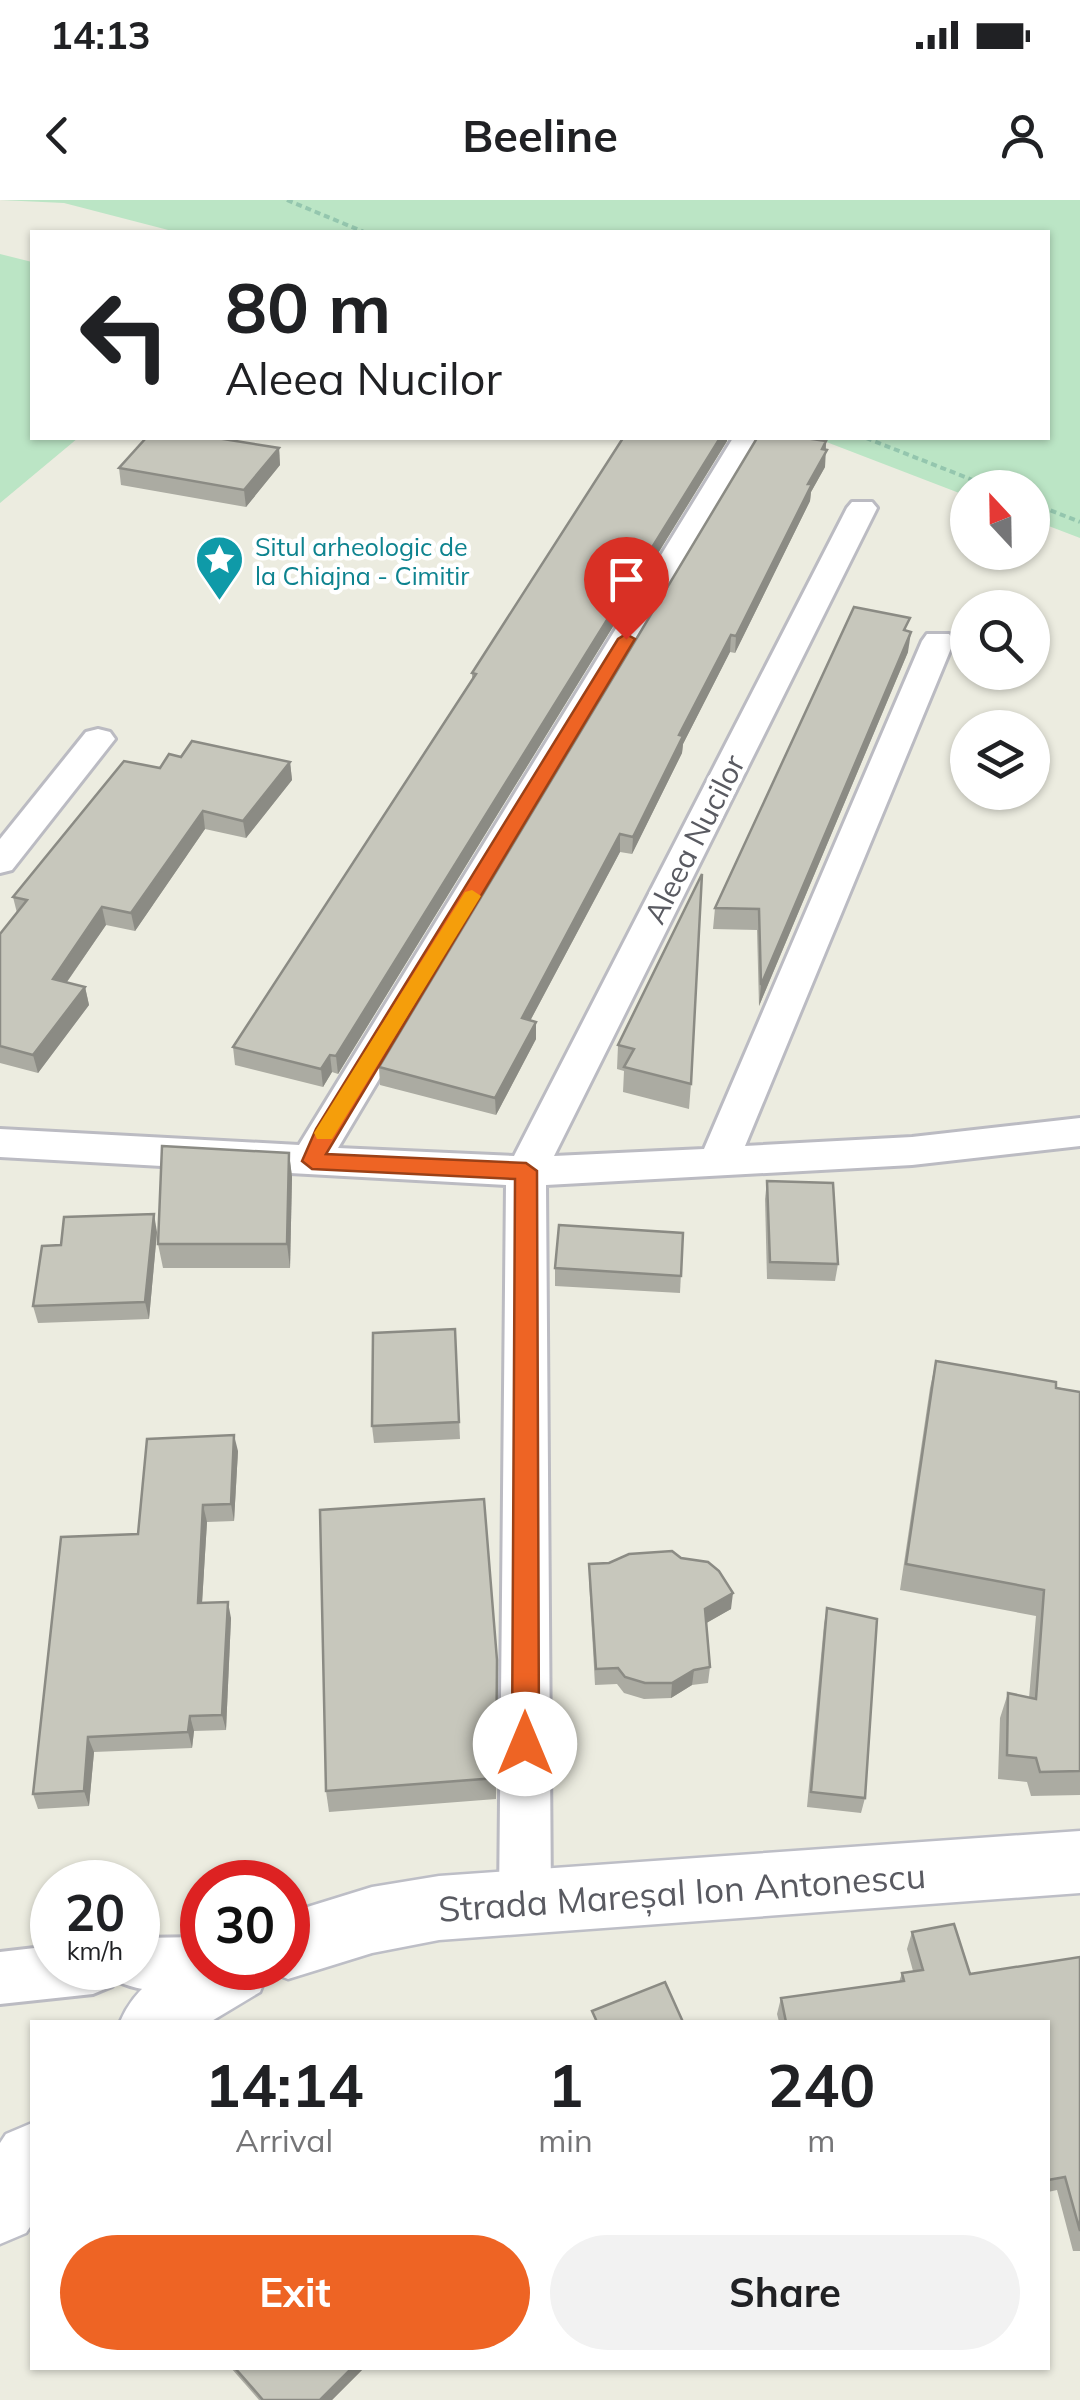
<!DOCTYPE html>
<html lang="en">
<head>
<meta charset="utf-8">
<style>
  body { margin:0; font-family:Mulish,sans-serif; background:#f2f2f2; color:#202124; height:100vh; display:flex; flex-direction:column; font-size:38px; white-space:nowrap }
  * { box-sizing:border-box; margin:0 }
  p { font-size:32px; color:#757577 }
  .icon { flex:none; width:55px; height:55px; fill:none; stroke:currentColor; stroke-width:2; stroke-linecap:round; stroke-linejoin:round }
  .map { position:relative; flex:1; overflow:hidden }
  .sheet { position:absolute; left:30px; top:1820px; width:1020px; height:350px; display:flex; flex-direction:column; background:#fff; border-radius:0px; box-shadow:0 2px 8px #0004 }
  .sheet>* { flex:none }
  .guide { position:absolute; left:30px; top:30px; width:1020px; height:210px; border-radius:0px; box-shadow:0 2px 8px #0004; background:#fff; color:#202124; overflow:hidden }
  .needle { width:65px; rotate:338deg }
  .buttons { position:absolute; left:950px; top:270px; display:grid; gap:20px }
  .buttons a { display:grid; place-items:center; width:100px; height:100px; border-radius:50%; background:#fff; box-shadow:0 2px 8px #0004; font-size:50px }
  .speed { position:absolute; left:30px; top:1660px; display:flex; gap:20px; font-size:50px; font-weight:700; text-align:center }
  .speed>* { display:grid; place-content:center; width:130px; height:130px; border-radius:50%; background:#fff; box-shadow:0 2px 8px #0004; line-height:1 }
  .speed small { font-size:25px; font-weight:400 }
  .speed .limit { border:15px solid #d22; background:#fff; color:#111 }
  .pin { position:absolute; display:grid; place-items:center; width:85px; height:85px; color:#fff; margin:-102px -42px; border-radius:50% 50% 50% 0; rotate:-45deg; box-shadow:0 0 10px #0007 }
  .pin .icon { rotate:45deg }
  .me { position:absolute; width:110px; margin:-55px; rotate:0deg; stroke-linejoin:round; filter:drop-shadow(0 0 8px #0008) }
  .turn { display:flex; align-items:center; gap:35px; height:210px; padding:0 30px; font-size:45px }
  .turn .icon { width:130px; height:130px; stroke-width:2.5 }
  .turn b { display:block; font-size:70px; line-height:85px }
  .eta { display:flex; justify-content:space-evenly; align-items:center; height:170px; text-align:center }
  .eta b { font-size:60px; font-weight:700; line-height:70px }
  .primary-button { display:flex; gap:20px; margin-top:auto; padding:20px 30px }
  .primary-button a { flex:1; height:115px; border-radius:60px; background:#ee6424; color:#fff; font-size:40px; font-weight:700; line-height:115px; text-align:center }
  .primary-button a+a { background:#f2f2f2; color:#202124 }
  .status { display:flex; justify-content:space-between; align-items:center; height:70px; padding:0 50px; background:#fff; direction:ltr }
  .status svg { height:28px; fill:currentColor }
  header { display:flex; justify-content:space-between; align-items:center; height:130px; padding:0 30px; background:#fff; font-size:45px; font-weight:700 }
  .map>svg:first-child { display:block }
  .green { fill:#bbe5c5 }
  .lines { fill:none; stroke-linecap:round; stroke-linejoin:round }
  .minor-casing { stroke:#bbbbc2; stroke-width:6 }
  .secondary-casing { stroke:#bdbec6; stroke-width:5 }
  .path { stroke:#94c6ae; stroke-width:4; stroke-dasharray:6 4; stroke-linecap:butt }
  .minor { fill:#fff; fill-rule:evenodd }
  .secondary { fill:#fff; fill-rule:evenodd }
  .wall { fill:#ababa2 }
  .shaded-wall { fill:#8b8b84 }
  .building { fill:#c7c7bc; stroke:#8b8b84; stroke-width:2.5 }
  .route { fill:#ee6424; stroke:#9b4117; stroke-width:2.5 }
  .slow { fill:#f59e0b }
  .labels { text-anchor:middle; dominant-baseline:central; stroke-width:9; stroke-linejoin:round; paint-order:stroke }
  .far-culture-label { font-size:25px; fill:#0d838f; stroke:#fff; text-anchor:start }
  .street-label { font-size:30px; fill:#595a61; stroke:#fff }
  .near-street-label { font-size:35px; fill:#595a61; stroke:#fff }
</style>
</head>
<body>
<div class="status"><b>14:13</b><svg viewBox="0 0 49 12"><path d="M0 12V9h3v3zM5 12V6h3v6zM10 12V3h3v9zM15 12V0h3v12zM26 1h20v11H26zM47 4h2v5h-2z"/></svg></div>
<header><svg class="icon" aria-label="back" viewBox="0 0 24 24"><path d="M15 5l-7 7 7 7"/></svg>Beeline<svg class="icon" aria-label="person" viewBox="0 0 24 24"><circle cx="12" cy="8" r="4"/><path d="M4 21q1-7 8-7t8 7"/></svg></header>
<div class="map">
<svg width="1080" height="2200" viewBox="0 0 1080 2200">
  <rect width="100%" height="100%" fill="#ecece0"/>
  <!-- green -->
  <g class="green">
    <polygon points="0,0 1080,0 1080,338 1033,320 1032,288 968,288 967,296 816,238 1048,238 1048,32 176,32 64,3"/>
    <polygon points="0,54 32,62 32,238 78,238 0,303"/>
  </g>
  <g class="lines">
    <defs>
      <g id="minor">
        <polygon points="733,238 761,238 338,948 514,956 847,308 852,302 872,302 877,308 554,956 704,949 922,441 927,434 949,434 954,441 745,946 912,937 1080,918 1080,946 912,965 546,985 551,1702 544,1720 525,1727 506,1720 499,1702 506,985 0,957 0,929 299,945"/>
        <polygon points="98,529 110,532 115,539 12,670 0,673 0,639 86,532"/>
        <path d="M202 1737V1768H227L221 1781C191 1794 149 1795 119 1782L116 1776 112 1786 93 1794 0 1804V1752L52 1746V1768H138V1738Z"/>
      </g>
      <g id="secondary">
        <path d="M1080 1631V1693L439 1740 372 1753 288 1779 268 1771 260 1792 210 1822H120C136 1784 167 1768 202 1749V1768H288V1713L372 1687 439 1676Z"/>
        <polygon points="32,1923 32,2024 26,2033 0,2044 0,1943 6,1934"/>
      </g>
    </defs>
    <!-- minor casing -->
    <use href="#minor" class="minor-casing"/>
    <!-- secondary casing -->
    <use href="#secondary" class="secondary-casing"/>
    <!-- path -->
    <g class="path">
      <polyline points="287,0 364,32"/>
      <polyline points="866,238 993,288"/>
      <polyline points="1032,303 1080,322"/>
    </g>
    <!-- minor -->
    <use href="#minor" class="minor"/>
    <!-- secondary -->
    <use href="#secondary" class="secondary"/>
  </g>
  <!-- wall -->
  <g class="wall">
    <polygon points="623,238 727,238 727,241 338,874 332,872 323,887 235,865 233,847 472,479 472,473"/>
    <polygon points="826,241 825,267 811,292 810,301 735,453 730,452 683,544 682,553 632,654 620,652 530,821 536,839 496,915 380,885 379,867"/>
    <polygon points="279,248 280,265 246,307 121,285 119,268"/>
    <polygon points="908,431 908,452 759,806 757,730 713,729 715,708"/>
    <polygon points="181,557 290,562 292,580 246,638 205,629 135,731 106,725 67,782 85,787 89,805 38,873 0,863 0,734 17,713 13,697 160,568"/>
    <polygon points="702,674 691,884 689,909 623,892 624,871 617,869 618,845"/>
    <polygon points="289,953 292,977 290,1068 163,1068 158,1044"/>
    <polygon points="767,981 838,1064 835,1081 767,1079 765,999"/>
    <polygon points="157,1032 149,1119 38,1123 33,1106"/>
    <polygon points="683,1033 680,1093 555,1086 555,1068"/>
    <polygon points="455,1129 460,1239 374,1243 372,1226"/>
    <polygon points="936,1161 1080,1192 1080,1595 1031,1596 1027,1582 998,1579 1000,1518 1008,1493 1029,1498 1036,1416 900,1390 930,1188"/>
    <polygon points="238,1251 234,1321 207,1322 202,1403 231,1418 226,1530 194,1531 192,1548 94,1552 89,1606 38,1609 33,1594 138,1334"/>
    <polygon points="589,1364 731,1409 706,1423 710,1467 708,1483 692,1485 671,1498 644,1499 624,1493 617,1484 595,1485 589,1380"/>
    <polygon points="827,1408 865,1598 861,1613 807,1607 824,1424"/>
    <polygon points="497,1482 496,1599 329,1612 326,1591"/>
    <polygon points="912,1732 970,1774 1080,1757 1080,2051 1073,2051 1057,1990 1048,1992 1048,1822 779,1822 777,1814 781,1798 899,1782 902,1773 913,1771 907,1749"/>
    <polygon points="231,2168 364,2168 332,2200 259,2200"/>
  </g>
  <!-- shaded-wall -->
  <g class="shaded-wall">
    <polygon points="720,238 727,238 727,241 338,874 336,856"/>
    <polygon points="826,241 825,267 811,292 810,301 735,453 736,436 808,284"/>
    <polygon points="279,248 280,265 246,307 244,290"/>
    <polygon points="911,432 908,452 759,806 761,785"/>
    <polygon points="731,435 730,452 683,544 682,553 632,654 633,637 679,535"/>
    <polygon points="290,562 292,580 246,638 243,621"/>
    <polygon points="203,611 205,629 135,731 131,713"/>
    <polygon points="620,634 620,652 522,836 522,818"/>
    <polygon points="102,707 106,725 57,796 53,779"/>
    <polygon points="85,787 89,805 38,873 33,855"/>
    <polygon points="536,822 536,839 496,915 495,898"/>
    <polygon points="330,855 332,872 323,887 321,869"/>
    <polygon points="289,953 292,977 290,1068 287,1044"/>
    <polygon points="154,1014 157,1032 149,1119 145,1102"/>
    <polygon points="234,1235 238,1251 234,1321 231,1304"/>
    <polygon points="203,1305 207,1322 201,1419 198,1403"/>
    <polygon points="733,1393 731,1409 703,1425 705,1409"/>
    <polygon points="228,1402 231,1418 226,1530 222,1515"/>
    <polygon points="694,1470 692,1485 671,1498 672,1483"/>
    <polygon points="190,1516 194,1531 192,1548 188,1532"/>
    <polygon points="88,1537 94,1552 89,1606 84,1591"/>
    <polygon points="352,2168 364,2168 332,2200 320,2200"/>
  </g>
  <!-- building -->
  <g class="building">
    <polygon points="146,238 217,238 279,248 244,290 119,268"/>
    <polygon points="623,238 720,238 336,856 330,855 321,869 233,847 476,474 472,473"/>
    <polygon points="757,238 805,238 826,241 822,249 827,250 808,284 812,284 736,436 731,435 679,535 683,536 633,637 620,634 522,818 536,822 495,898 379,867"/>
    <polygon points="854,407 910,418 904,430 911,432 761,785 759,709 715,708"/>
    <polygon points="192,541 290,562 243,621 203,611 131,713 102,707 53,779 85,787 33,855 0,846 0,734 27,700 13,697 124,561 160,568 169,554 181,557"/>
    <polygon points="702,674 691,884 624,867 634,849 618,845"/>
    <polygon points="162,946 289,953 287,1044 158,1044"/>
    <polygon points="767,981 833,983 838,1064 770,1062"/>
    <polygon points="154,1014 145,1102 33,1106 42,1046 61,1045 64,1017"/>
    <polygon points="559,1025 683,1033 681,1076 555,1068"/>
    <polygon points="455,1129 459,1222 372,1226 373,1133"/>
    <polygon points="936,1161 1056,1182 1056,1188 1080,1192 1080,1571 1040,1572 1036,1558 1007,1555 1008,1493 1036,1499 1044,1390 906,1364"/>
    <polygon points="234,1235 231,1304 203,1305 198,1403 228,1402 222,1515 190,1516 188,1532 88,1537 84,1591 33,1594 61,1337 138,1334 147,1239"/>
    <polygon points="484,1299 497,1460 496,1578 326,1591 320,1310"/>
    <polygon points="672,1351 681,1358 708,1362 719,1371 733,1393 705,1409 710,1467 694,1470 672,1483 645,1483 625,1477 618,1468 596,1469 589,1364 609,1363 629,1354"/>
    <polygon points="827,1408 877,1419 865,1598 811,1592"/>
    <polygon points="954,1724 970,1774 1080,1757 1080,2031 1065,1977 1048,1980 1048,1822 786,1822 781,1798 904,1781 902,1773 923,1770 912,1732"/>
    <polygon points="665,1782 683,1822 597,1822 592,1811"/>
    <polygon points="235,2168 352,2168 320,2200 263,2200"/>
  </g>
  <!-- route -->
  <polygon class="route" points="626,434 635,439 326,954 526,963 537,971 539,1544 535,1552 525,1556 516,1552 512,1544 515,979 312,969 302,961 316,929 618,439"/>
  <!-- slow -->
  <polygon class="slow" points="472,690 481,696 332,939 317,939 314,933 317,928 465,692"/>
  <!-- icons -->
  <defs>
    <symbol id="sight-pin" viewBox="-11 -11 22 30"><path d="M0 17L-7.5 6A9.5 9.5 0 1 1 7.5 6Z" fill="#0f9aa8" stroke="#fff"/><path d="M0-6L1.8-2.2L6-1.7L2.9 1.2L3.7 5.4L0 3.3L-3.7 5.4L-2.9 1.2L-6-1.7L-1.8-2.2Z" fill="#fff"/></symbol>
  </defs>
  <g fill-rule="evenodd">
    <use href="#sight-pin" x="192" y="332" width="55" height="75"/>
  </g>
  <g class="labels">
    <!-- far-culture labels -->
    <g class="far-culture-label">
      <text x="255" y="346">Situl arheologic de<tspan x="255" dy="29">la Chiajna - Cimitir</tspan></text>
    </g>
    <!-- street labels -->
    <g class="street-label">
      <text transform="translate(694 639) rotate(-63)">Aleea Nucilor</text>
    </g>
    <!-- near-street labels -->
    <g class="near-street-label">
      <text transform="translate(682 1692) rotate(-4)">Strada Mareșal Ion Antonescu</text>
    </g>
  </g>
</svg>
<div class="buttons">
<a><svg class="needle" viewBox="-14 -14 28 28"><path d="M0-13l5 13h-10z" fill="#e53935"/><path d="M0 13l5-13h-10z" fill="#757577"/></svg></a>
<a><svg class="icon" aria-label="search" viewBox="0 0 24 24"><circle cx="10" cy="10" r="6"/><path d="M15 15l6 6"/></svg></a>
<a><svg class="icon" aria-label="layers" viewBox="0 0 24 24"><path d="M12 4l9 5-9 5-9-5zM3 14l9 5 9-5"/></svg></a>
</div>
<div class="speed"><div>20<small>km/h</small></div><div class="limit">30</div></div>
<div class="pin" style="left:626px;top:439px;background:#d93025"><svg class="icon" aria-label="arrive" viewBox="0 0 24 24"><path d="M6 21V4h12l-3 4 3 4H6"/></svg></div>
<svg class="me" style="left:525px;top:1544px" viewBox="-20 -20 40 40"><circle r="19" fill="#fff"/><path d="M0-13L10 11 0 6-10 11z" fill="#ee6424"/></svg>
<div class="guide">
<div class="turn"><svg class="icon" aria-label="left" viewBox="0 0 24 24"><path d="M17 20v-9H6M10 6l-5 5 5 5"/></svg><div><b>80 m</b>Aleea Nucilor</div></div>
</div>
<section class="sheet">
<div class="eta">
<div><b>14:14</b><p>Arrival</p></div>
<div><b>1</b><p>min</p></div>
<div><b>240</b><p>m</p></div>
</div>
<div class="primary-button"><a>Exit</a><a>Share</a></div>
</section>
</div>
</body>
</html>
